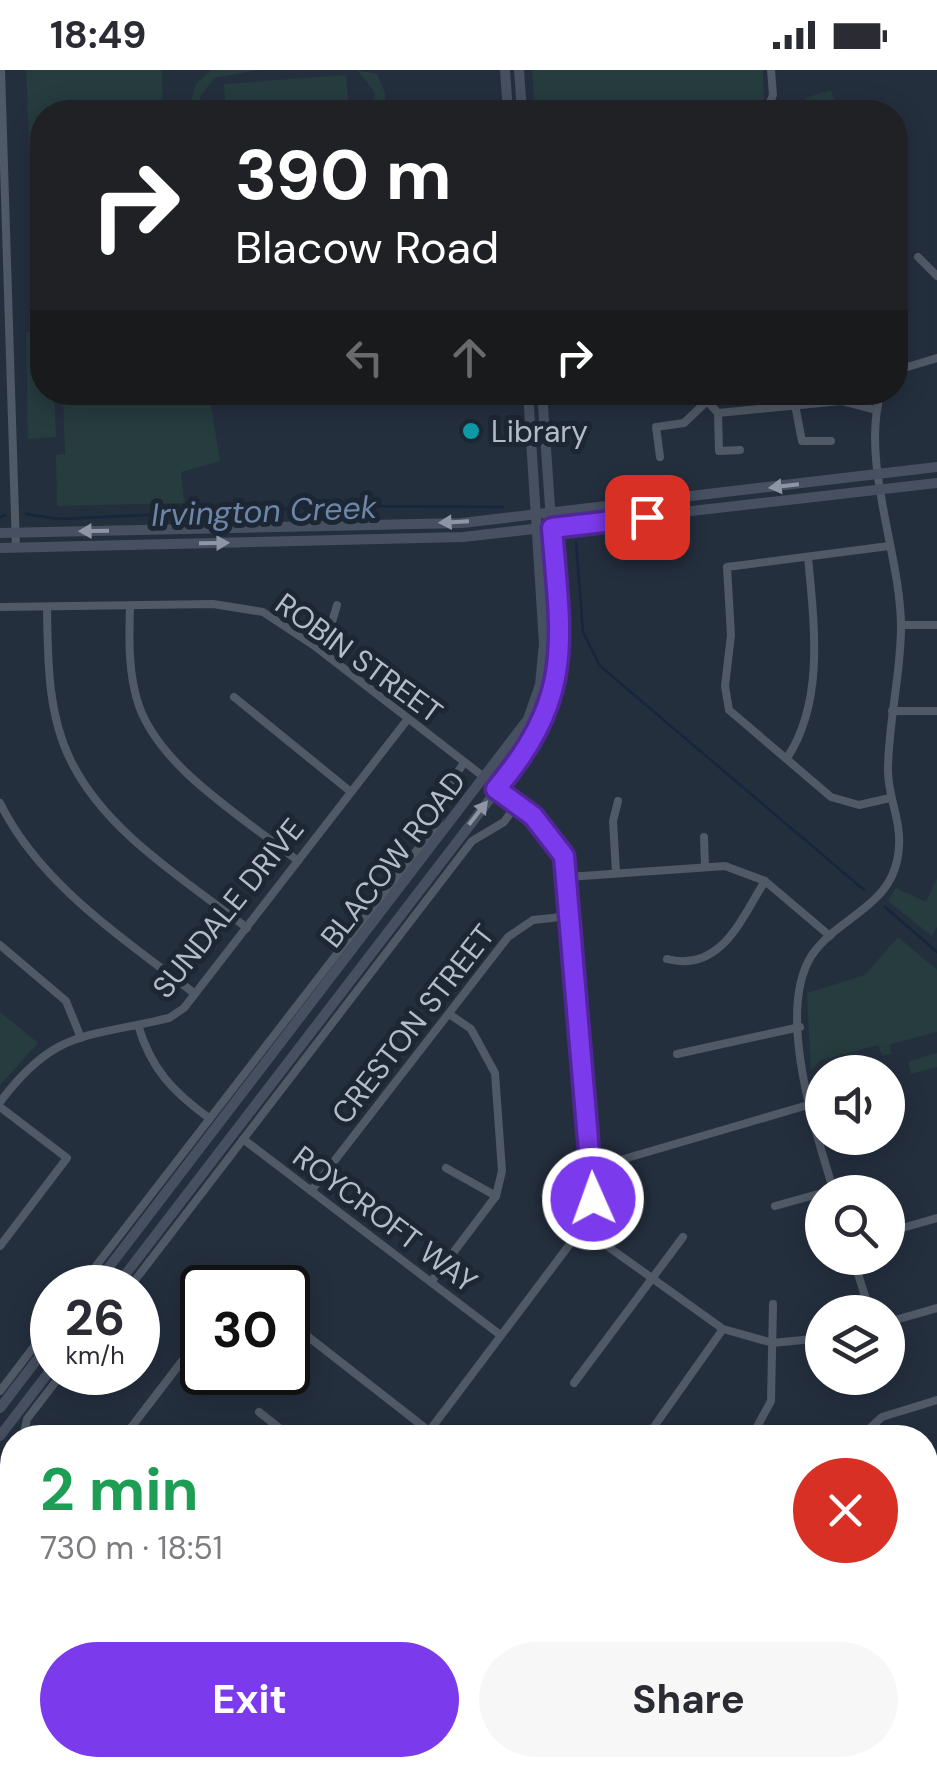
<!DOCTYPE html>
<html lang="en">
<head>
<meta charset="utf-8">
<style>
  body { margin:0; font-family:"DM Sans",sans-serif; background:#f7f7f7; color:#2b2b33; height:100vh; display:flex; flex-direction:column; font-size:38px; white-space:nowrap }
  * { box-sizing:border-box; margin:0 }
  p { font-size:32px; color:#7c7c81 }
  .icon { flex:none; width:55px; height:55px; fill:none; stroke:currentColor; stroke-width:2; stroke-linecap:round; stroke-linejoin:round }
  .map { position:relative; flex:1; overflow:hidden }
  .panel { position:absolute; left:0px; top:1355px; width:938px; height:352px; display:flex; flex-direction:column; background:#fff; border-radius:40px 40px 0 0; box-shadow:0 5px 25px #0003 }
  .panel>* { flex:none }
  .banner { position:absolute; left:30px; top:30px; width:878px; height:305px; border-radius:40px; box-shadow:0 5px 25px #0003; background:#202124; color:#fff; overflow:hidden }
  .tools { position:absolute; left:805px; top:985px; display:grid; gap:20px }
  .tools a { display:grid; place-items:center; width:100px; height:100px; border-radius:50%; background:#fff; box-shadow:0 5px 25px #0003; font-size:50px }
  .speed { position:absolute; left:30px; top:1195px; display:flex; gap:20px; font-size:50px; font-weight:700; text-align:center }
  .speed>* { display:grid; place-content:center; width:130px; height:130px; border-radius:50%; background:#fff; box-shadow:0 5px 25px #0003; line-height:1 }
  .speed small { font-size:25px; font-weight:400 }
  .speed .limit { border:5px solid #111; border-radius:15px; background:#fff; color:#111 }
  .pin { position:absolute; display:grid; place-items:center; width:85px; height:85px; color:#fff; margin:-42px; border-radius:20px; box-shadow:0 5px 15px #0006 }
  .me { position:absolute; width:110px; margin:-55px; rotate:358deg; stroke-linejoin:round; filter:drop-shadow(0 0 8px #0008) }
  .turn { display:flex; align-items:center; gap:35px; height:210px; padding:0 40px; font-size:45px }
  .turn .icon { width:130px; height:130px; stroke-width:2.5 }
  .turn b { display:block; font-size:70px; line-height:85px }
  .lanes { display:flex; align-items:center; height:95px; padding:0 40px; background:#0003; justify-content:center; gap:50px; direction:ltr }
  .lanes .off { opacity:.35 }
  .round { display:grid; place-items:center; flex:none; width:105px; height:105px; border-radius:52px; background:#f7f7f7 }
  .head { display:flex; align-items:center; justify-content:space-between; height:170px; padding:0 40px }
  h1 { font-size:60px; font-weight:700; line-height:75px; color:#1e9e55 }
  .action { display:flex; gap:20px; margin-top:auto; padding:20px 40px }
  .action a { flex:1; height:115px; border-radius:60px; background:#7c3aed; color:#fff; font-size:40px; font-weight:700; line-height:115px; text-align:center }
  .action a+a { background:#f7f7f7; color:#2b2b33 }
  .status { display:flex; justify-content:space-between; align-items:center; height:70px; padding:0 50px; background:#fff; direction:ltr }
  .status svg { height:28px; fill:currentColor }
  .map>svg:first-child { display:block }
  .green { fill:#263c3f }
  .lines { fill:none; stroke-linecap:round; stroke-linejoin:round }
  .stream { stroke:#17263c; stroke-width:2.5 }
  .street { stroke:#505966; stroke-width:8 }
  .secondary { stroke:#465061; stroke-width:10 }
  .highway { stroke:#746855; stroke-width:12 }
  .oneway { fill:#8e96a5 }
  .route-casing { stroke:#51269a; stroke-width:25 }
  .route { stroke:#7c3aed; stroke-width:18 }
  .culture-dot { fill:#0f9aa8; stroke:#1d2633; stroke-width:4 }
  .labels { text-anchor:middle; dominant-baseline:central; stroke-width:10; stroke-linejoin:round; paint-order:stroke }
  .poi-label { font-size:30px; fill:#b4bcc9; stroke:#1d2633; text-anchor:start }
  .street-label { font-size:30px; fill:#b4bcc9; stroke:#1d2633 }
  .water-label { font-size:32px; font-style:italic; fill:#6d86a8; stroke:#1d2633 }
</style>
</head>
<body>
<div class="status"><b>18:49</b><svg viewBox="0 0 49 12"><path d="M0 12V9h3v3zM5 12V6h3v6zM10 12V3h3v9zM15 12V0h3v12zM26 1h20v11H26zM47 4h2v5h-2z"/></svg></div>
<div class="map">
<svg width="937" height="1706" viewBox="0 0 937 1706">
  <rect width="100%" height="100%" fill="#242f3e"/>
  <!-- green -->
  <g class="green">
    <polygon points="26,0 162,0 163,42 42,42 42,86 30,87"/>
    <polygon points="211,0 258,0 214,8 200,27 198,42 187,42 196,14"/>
    <polygon points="357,0 377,4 385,23 385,42 375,42 374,21"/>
    <polygon points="532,0 763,0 764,28 756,42 535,42"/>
    <polygon points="346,5 349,42 226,42 224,14"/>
    <polygon points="831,20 839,42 810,42 805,28"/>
    <polygon points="42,156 42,322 54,323 56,367 28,369 26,262 35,262 33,165"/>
    <polygon points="69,323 209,323 220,391 181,402 184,433 57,436 56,385 65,384 63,329"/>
    <polygon points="937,808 937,857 932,866 888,831 896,818 926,832"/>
    <polygon points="898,867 937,900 937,962 890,974 891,984 882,986 878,975 821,990 811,1000 807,923 865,905"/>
    <polygon points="0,942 38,973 0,1015"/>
    <polygon points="937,983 937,997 911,1004 908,992"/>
    <polygon points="462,1695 653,1695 654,1706 471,1706 473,1702"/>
  </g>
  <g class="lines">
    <!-- stream -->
    <g class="stream">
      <polyline points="26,444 59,449 341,436 503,437"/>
      <polyline points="0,447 5,445"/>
      <polyline points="576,472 583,562 600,596 864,820"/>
      <polyline points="885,837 937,882"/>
    </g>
    <!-- street -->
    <g class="street">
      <polyline points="1,0 16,478"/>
      <polyline points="766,42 773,25 771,0"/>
      <polyline points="918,187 937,206"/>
      <polyline points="895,281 907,297"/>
      <polyline points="895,306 907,297 937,288"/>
      <polyline points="699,322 718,343 841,331 876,340"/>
      <polyline points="795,335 802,371 831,371"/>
      <polyline points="718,343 719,381 740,380"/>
      <polyline points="660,387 656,357 684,353 705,333"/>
      <polyline points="889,476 727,497 731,565 725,616 729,640 831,727 859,735 890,728"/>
      <path d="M130 536C129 569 128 604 139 636 162 700 246 749 298 791"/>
      <polyline points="0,537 213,534 263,542 316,577 533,745 563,786 593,1129 582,1158 424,1368"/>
      <path d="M47 537C48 587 47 642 70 689 105 762 184 809 247 858"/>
      <polyline points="901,555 937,555"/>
      <polyline points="316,577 330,559 337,535"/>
      <polyline points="234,627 351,722"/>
      <polyline points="892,641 937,641"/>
      <path d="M787 688C825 631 814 553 808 487"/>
      <path d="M0 733C40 815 125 869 195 924"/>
      <polyline points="704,767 705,796"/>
      <polyline points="616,802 613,751 618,731"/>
      <polyline points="568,807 725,796 765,811 830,866"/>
      <polyline points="0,875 66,931 81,968"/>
      <path d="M667 889C721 903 741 849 765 811"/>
      <path d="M138 955C151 999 173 1022 209 1048"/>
      <polyline points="677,984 800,957"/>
      <path d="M0 1032C55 959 85 968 169 948L184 938 407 650"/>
      <polyline points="0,1037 67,1088 0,1176"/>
      <polyline points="243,1069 499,1264"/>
      <polyline points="446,1098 496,1126"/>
      <polyline points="593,1098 808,1035"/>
      <polyline points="311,1121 508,867 533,850 570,846"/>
      <path d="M834 1122C816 1063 775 941 812 885 840 844 896 837 899 776 901 750 888 727 888 701 888 653 901 605 901 557 901 485 860 392 881 322"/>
      <polyline points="775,1136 822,1123"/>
      <polyline points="582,1158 723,1259 773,1273 822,1268"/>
      <polyline points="888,1162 937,1148"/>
      <polyline points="853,1188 870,1242"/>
      <polyline points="431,1212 496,1126 502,1101 495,1003 471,959 449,944"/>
      <polyline points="79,1218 438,753 449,714 464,693"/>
      <polyline points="129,1218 472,771 504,752 517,734"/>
      <polyline points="239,1218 244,1218"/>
      <polyline points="288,1251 438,1368"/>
      <polyline points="888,1252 937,1238"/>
      <polyline points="574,1313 683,1167"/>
      <polyline points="0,1321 52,1253"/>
      <polyline points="259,1342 292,1368"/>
      <polyline points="23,1368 27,1349 63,1302"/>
      <polyline points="123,1368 202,1265"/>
      <polyline points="646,1368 723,1259"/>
      <polyline points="751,1368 771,1331 773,1234"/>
      <polyline points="859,1368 882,1347 937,1330"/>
      <polyline points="0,1409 12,1393"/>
      <polyline points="925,1451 937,1465"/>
      <polyline points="925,1477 937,1467"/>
      <polyline points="0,1528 12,1511"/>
      <polyline points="925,1585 937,1577"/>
      <polyline points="110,1695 125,1706"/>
      <polyline points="268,1695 282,1706"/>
      <polyline points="441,1695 454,1706"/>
      <polyline points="716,1695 729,1706"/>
      <polyline points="169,1706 177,1695"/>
      <polyline points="239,1706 248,1695"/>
      <polyline points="328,1706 336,1695"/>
      <polyline points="422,1706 431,1695"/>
    </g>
    <!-- secondary -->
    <g class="secondary">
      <polyline points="505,0 508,42"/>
      <polyline points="519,0 522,42"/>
      <polyline points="0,463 462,453 937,397"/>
      <polyline points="0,478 463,467 937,413"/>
      <polyline points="93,1218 528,649 540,615 544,574 528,322"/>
      <path d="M115 1218 526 682C548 651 559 617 560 579L542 322"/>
      <polyline points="0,1338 52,1270"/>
      <polyline points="0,1366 52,1298"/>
    </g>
    <!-- highway -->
    <g class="highway">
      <polyline points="925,1682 937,1672"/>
      <polyline points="908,1706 922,1695"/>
      <polyline points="935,1706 937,1705"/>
    </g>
  </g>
  <!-- one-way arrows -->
  <defs><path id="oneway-solid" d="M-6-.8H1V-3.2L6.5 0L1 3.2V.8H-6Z" transform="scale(2.5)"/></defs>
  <g class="oneway">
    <use href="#oneway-solid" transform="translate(784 416) rotate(173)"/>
    <use href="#oneway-solid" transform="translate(454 452) rotate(177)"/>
    <use href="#oneway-solid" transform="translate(94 461) rotate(179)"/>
    <use href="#oneway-solid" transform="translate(214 473) rotate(-1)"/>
    <use href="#oneway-solid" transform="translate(478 743) rotate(-52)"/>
  </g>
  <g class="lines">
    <defs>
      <path id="route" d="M593 1129 564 786 533 746 496 719C575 625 561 572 552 458L647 447"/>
    </defs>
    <!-- route casing -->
    <use href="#route" class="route-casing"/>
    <!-- route -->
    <use href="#route" class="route"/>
  </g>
  <!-- markers -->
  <circle class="culture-dot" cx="471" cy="361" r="10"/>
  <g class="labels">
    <!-- poi labels -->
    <g class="poi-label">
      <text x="491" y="361">Library</text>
    </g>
    <!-- street labels -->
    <g class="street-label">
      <text transform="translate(359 588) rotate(36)">ROBIN STREET</text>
      <text transform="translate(393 789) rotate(-52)">BLACOW ROAD</text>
      <text transform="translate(228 838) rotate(-51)">SUNDALE DRIVE</text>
      <text transform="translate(413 954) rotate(-52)">CRESTON STREET</text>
      <text transform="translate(385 1149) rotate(37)">ROYCROFT WAY</text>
    </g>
    <!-- water labels -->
    <g class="water-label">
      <text transform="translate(264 441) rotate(-2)">Irvington Creek</text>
    </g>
  </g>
</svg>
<div class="tools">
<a><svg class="icon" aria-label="sound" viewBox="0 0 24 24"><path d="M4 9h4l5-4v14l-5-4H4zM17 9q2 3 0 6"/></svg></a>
<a><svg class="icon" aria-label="search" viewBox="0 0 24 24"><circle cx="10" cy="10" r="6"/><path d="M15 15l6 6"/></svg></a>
<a><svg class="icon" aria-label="layers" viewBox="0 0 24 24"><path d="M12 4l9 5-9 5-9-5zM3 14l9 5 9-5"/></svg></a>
</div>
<div class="speed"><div>26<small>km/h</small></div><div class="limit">30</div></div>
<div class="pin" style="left:647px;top:447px;background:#d93025"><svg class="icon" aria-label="arrive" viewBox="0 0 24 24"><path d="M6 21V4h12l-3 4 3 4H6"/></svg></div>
<svg class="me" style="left:593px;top:1129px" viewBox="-20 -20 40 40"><circle r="17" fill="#7c3aed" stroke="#fff" stroke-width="3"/><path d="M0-11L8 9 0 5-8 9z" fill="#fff"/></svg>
<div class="banner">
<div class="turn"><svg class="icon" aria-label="right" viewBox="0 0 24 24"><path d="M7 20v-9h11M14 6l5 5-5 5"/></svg><div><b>390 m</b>Blacow Road</div></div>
<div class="lanes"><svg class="icon off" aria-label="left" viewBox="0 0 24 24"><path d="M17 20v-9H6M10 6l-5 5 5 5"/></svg><svg class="icon off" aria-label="ahead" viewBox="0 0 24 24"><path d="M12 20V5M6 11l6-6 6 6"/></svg><svg class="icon" aria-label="right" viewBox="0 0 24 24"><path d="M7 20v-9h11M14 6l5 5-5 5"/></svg></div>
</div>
<section class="panel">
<div class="head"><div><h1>2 min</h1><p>730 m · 18:51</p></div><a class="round" style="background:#d93025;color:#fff"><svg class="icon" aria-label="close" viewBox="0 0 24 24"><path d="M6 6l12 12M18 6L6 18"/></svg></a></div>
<div class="action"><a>Exit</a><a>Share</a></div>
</section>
</div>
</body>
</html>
